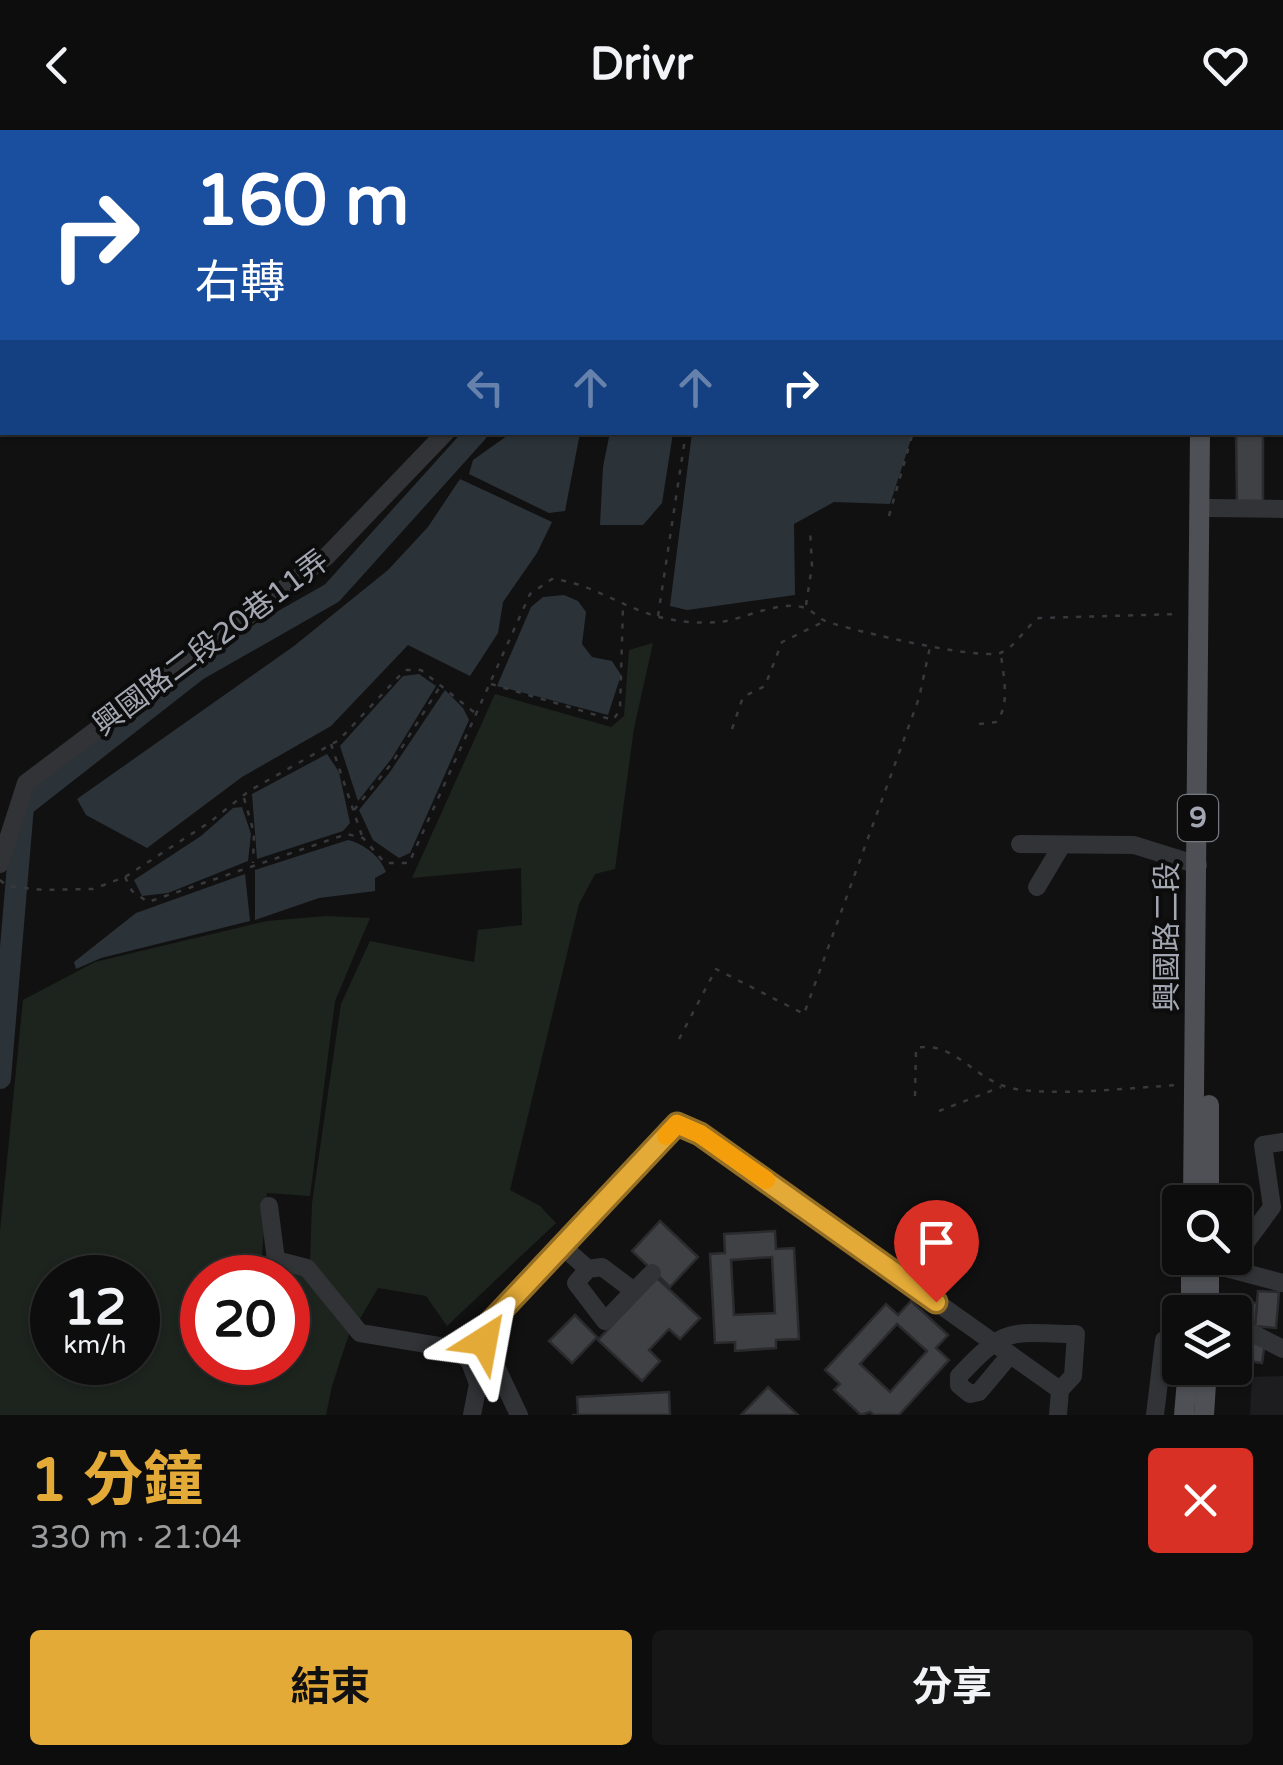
<!DOCTYPE html>
<html lang="zh-TW">
<head>
<meta charset="utf-8">
<style>
  body { margin:0; font-family:"Varela Round","Noto Sans TC",sans-serif; background:#161617; color:#f1f3f6; height:100vh; display:flex; flex-direction:column; font-size:38px; white-space:nowrap }
  * { box-sizing:border-box; margin:0 }
  p { font-size:32px; color:#9a9c9e }
  .icon { flex:none; width:55px; height:55px; fill:none; stroke:currentColor; stroke-width:2; stroke-linecap:round; stroke-linejoin:round }
  .map { position:relative; height:1285px; overflow:hidden }
  .details { display:flex; flex-direction:column; background:#0d0d0e; flex:1 }
  .details>* { flex:none }
  .banner { position:absolute; left:0px; top:0px; width:1285px; height:305px; box-shadow:0 2px 8px #0004,0 0 0 2px #2d2d2e; background:#1a4fa0; color:#fff; overflow:hidden }
  .fabs { position:absolute; left:1162px; top:1055px; display:grid; gap:20px }
  .fabs a { display:grid; place-items:center; width:90px; height:90px; border-radius:10px; background:#0d0d0e; box-shadow:0 2px 8px #0004,0 0 0 2px #2d2d2e; font-size:50px }
  .speed { position:absolute; left:30px; top:1125px; display:flex; gap:20px; font-size:50px; font-weight:700; text-align:center }
  .speed>* { display:grid; place-content:center; width:130px; height:130px; border-radius:50%; background:#0d0d0e; box-shadow:0 2px 8px #0004,0 0 0 2px #2d2d2e; line-height:1 }
  .speed small { font-size:25px; font-weight:400 }
  .speed .limit { border:15px solid #d22; background:#fff; color:#111 }
  .pin { position:absolute; display:grid; place-items:center; width:85px; height:85px; color:#fff; margin:-102px -42px; border-radius:50% 50% 50% 0; rotate:-45deg; box-shadow:0 0 10px #0007 }
  .pin .icon { rotate:45deg }
  .me { position:absolute; width:110px; margin:-55px; rotate:34deg; stroke-linejoin:round; filter:drop-shadow(0 0 8px #0008) }
  .turn { display:flex; align-items:center; gap:35px; height:210px; padding:0 30px; font-size:45px }
  .turn .icon { width:130px; height:130px; stroke-width:2.5 }
  .turn b { display:block; font-size:70px; line-height:85px }
  .lanes { display:flex; align-items:center; height:95px; padding:0 30px; background:#0003; justify-content:center; gap:50px; direction:ltr }
  .lanes .off { opacity:.35 }
  .round { display:grid; place-items:center; flex:none; width:105px; height:105px; border-radius:10px; background:#161617 }
  .head { display:flex; align-items:center; justify-content:space-between; height:170px; padding:0 30px }
  h1 { font-size:60px; font-weight:700; line-height:75px; color:#e3aa37 }
  .action { display:flex; gap:20px; margin-top:auto; padding:20px 30px }
  .action a { flex:1; height:115px; border-radius:10px; background:#e3aa37; color:#111; font-size:40px; font-weight:700; line-height:115px; text-align:center }
  .action a+a { background:#161617; color:#f1f3f6 }
  header { display:flex; justify-content:space-between; align-items:center; height:130px; padding:0 30px; background:#0d0d0e; font-size:45px; font-weight:700 }
  .map>svg:first-child { display:block }
  .built { fill:#1d1d1f }
  .green { fill:#1d241e; fill-rule:evenodd }
  .water { fill:#2b3339 }
  .lines { fill:none; stroke-linecap:round; stroke-linejoin:round }
  .river { stroke:#2b3339; stroke-width:22 }
  .building { fill:#404145; stroke:#2b2b2e; stroke-width:2.5; fill-rule:evenodd }
  .path { stroke:#38393d; stroke-width:2.5; stroke-dasharray:5 8; stroke-linecap:butt }
  .minor { stroke:#323336; stroke-width:18 }
  .major { stroke:#4e5055; stroke-width:20 }
  .route-casing { stroke:#946e24; stroke-width:25 }
  .route { stroke:#e3aa37; stroke-width:18 }
  .slow { stroke:#f59e0b; stroke-width:18 }
  .labels { text-anchor:middle; dominant-baseline:central; stroke-width:8; stroke-linejoin:round; paint-order:stroke }
  .shield { fill:#0c0c0d; stroke:#767880; stroke-width:2.5 }
  .shield-label { font-size:28px; font-weight:bold; fill:#a3a7b2 }
  .street-label { font-size:30px; fill:#a3a7b2; stroke:#0c0c0d }
</style>
</head>
<body>
<header><svg class="icon" aria-label="back" viewBox="0 0 24 24"><path d="M15 5l-7 7 7 7"/></svg>Drivr<svg class="icon" aria-label="heart" viewBox="0 0 24 24"><path d="M12 20l-8-8c-3-5 5-10 8-4 3-6 11-1 8 4z"/></svg></header>
<div class="map">
<svg width="1283" height="1285" viewBox="0 0 1283 1285">
  <rect width="100%" height="100%" fill="#111112"/>
  <!-- built -->
  <polygon class="built" points="1283,1246 1283,1285 1250,1285 1252,1247"/>
  <!-- green -->
  <g class="green">
    <polygon points="653,513 634,598 615,739 595,744 579,774 510,1060 540,1076 556,1093 447,1196 426,1166 378,1158 358,1192 310,1132 312,1073 341,874 370,811 474,832 478,800 522,795 521,738 412,748 495,564 611,597 624,586 629,520"/>
    <path d="M326 786 370 788 335 871 310 1066 267 1063 261 1137 308 1144 350 1201 332 1256 326 1285H0V1101L23 870 95 832 267 791ZM52 1148H138V1232H52ZM202 1148H288V1232H202Z"/>
  </g>
  <!-- water -->
  <g class="water">
    <polygon points="610,302 673,303 662,373 643,395 600,395 603,337"/>
    <polygon points="511,303 580,303 565,381 549,383 469,344 473,330"/>
    <polygon points="692,303 692,302 913,303 890,374 834,372 794,394 795,465 687,480 670,476"/>
    <polygon points="460,349 552,392 537,423 503,472 498,503 470,546 408,515 331,596 242,647 147,718 86,685 77,669 294,516 388,440 428,397"/>
    <polygon points="564,465 578,471 586,482 582,514 592,527 612,531 621,545 608,585 497,556 531,477 543,467"/>
    <polygon points="419,544 436,556 392,628 358,671 340,616 403,546"/>
    <polygon points="445,560 463,578 469,590 410,723 399,728 373,710 359,680 390,642"/>
    <polygon points="327,624 339,642 350,693 343,701 257,729 252,664"/>
    <polygon points="242,677 251,704 248,731 168,763 142,766 134,750 201,706 233,678"/>
    <path d="M348 710C364 714 380 726 386 742L375 748V761L319 768 255 790V740Z"/>
    <polygon points="245,744 250,791 101,828 76,839 74,832 136,783"/>
  </g>
  <g class="lines">
    <!-- river -->
    <g class="river">
      <polyline points="803,2 804,0"/>
      <polyline points="0,948 23,676 197,540 332,463 477,302"/>
    </g>
  </g>
  <!-- building -->
  <g class="building">
    <polygon points="1236,302 1263,302 1263,377 1237,374"/>
    <polygon points="660,1091 698,1127 670,1157 632,1121"/>
    <path d="M775 1101 776 1119 794 1118 799 1209 776 1210V1218L735 1221V1212L715 1213 710 1124 725 1123 724 1104ZM772 1127 775 1183 734 1185 731 1130Z"/>
    <polygon points="657,1148 700,1188 680,1209 669,1199 649,1220 660,1231 642,1251 598,1210"/>
    <polygon points="1258,1161 1279,1162 1276,1198 1255,1196"/>
    <path d="M911 1171 948 1205 936 1218 949 1230 899 1285H874L870 1282 861 1285 834 1260 840 1254 825 1240 886 1174 898 1185ZM897 1194 927 1221 890 1262 860 1234Z"/>
    <polygon points="1242,1172 1257,1173 1255,1196 1240,1195"/>
    <polygon points="575,1185 597,1207 572,1233 549,1211"/>
    <polygon points="1236,1208 1265,1212 1262,1233 1235,1229"/>
    <polygon points="768,1257 798,1285 741,1285"/>
    <polygon points="669,1262 670,1285 572,1285 578,1285 577,1267"/>
  </g>
  <g class="lines">
    <!-- path -->
    <g class="path">
      <polyline points="40,0 41,2"/>
      <polyline points="88,2 93,0"/>
      <polyline points="418,2 419,0"/>
      <polyline points="889,386 913,302"/>
      <polyline points="806,475 812,436 810,399"/>
      <polyline points="658,486 686,302"/>
      <polyline points="491,554 613,590 620,580 623,477"/>
      <path d="M979 594 996 592C1011 575 1003 545 1001 524"/>
      <polyline points="732,599 743,567 765,556 782,512 823,492"/>
      <polyline points="331,614 362,706"/>
      <polyline points="244,668 254,703 253,733"/>
      <polyline points="354,680 392,633 441,555"/>
      <path d="M125 747 132 761 148 772 347 704 363 708 385 733H409L530 464 552 449C595 453 630 484 674 490 688 493 706 493 720 492 745 489 776 471 802 477 812 479 818 489 828 492 855 501 977 530 1000 523 1015 518 1025 497 1039 488L1179 484"/>
      <polyline points="0,750 7,756 43,760 93,759 125,747 210,692 249,661 339,610 405,540 421,540 475,583"/>
      <polyline points="679,909 716,839 804,884 919,568 930,517"/>
      <path d="M915 966 916 918C952 910 974 948 1007 957 1047 968 1135 957 1180 955"/>
      <polyline points="939,981 1001,957"/>
    </g>
    <!-- minor -->
    <g class="minor">
      <polyline points="774,2 776,0"/>
      <polyline points="1210,378 1283,379"/>
      <polyline points="1020,714 1134,715 1198,735"/>
      <polyline points="0,734 26,653 327,426 446,302"/>
      <polyline points="1037,757 1062,715"/>
      <polyline points="269,1076 276,1130 307,1138 360,1203 457,1219 470,1232 478,1254 472,1285"/>
      <polyline points="562,1116 588,1139 576,1153 605,1191 634,1161 602,1137 588,1139"/>
      <polyline points="1235,1127 1272,1077 1263,1015 1283,1012"/>
      <polyline points="1226,1138 1283,1153"/>
      <polyline points="634,1161 652,1143"/>
      <polyline points="1235,1203 1252,1203 1283,1219"/>
      <path d="M1010 1225 979 1262 970 1264 959 1255V1246C1007 1195 1008 1203 1076 1204L1073 1246 1060 1260"/>
      <polyline points="519,1285 484,1211 486,1197 677,994 700,1004 1060,1260 1058,1285"/>
      <polyline points="1155,1285 1164,1210 1180,1205"/>
    </g>
    <!-- major -->
    <g class="major">
      <polyline points="1211,0 1211,2"/>
      <polyline points="1193,1072 1200,302"/>
      <polyline points="1209,1072 1209,975"/>
      <polyline points="1191,1182 1191,1128"/>
      <polyline points="1209,1182 1209,1128"/>
      <polyline points="1184,1285 1188,1238"/>
      <polyline points="1204,1285 1207,1238"/>
    </g>
  </g>
  <g class="lines">
    <defs>
      <polyline id="route" points="484,1211 486,1197 677,994 700,1004 936,1172"/>
    </defs>
    <!-- route casing -->
    <use href="#route" class="route-casing"/>
    <!-- route -->
    <use href="#route" class="route"/>
    <!-- slow -->
    <polyline class="slow" points="666,1006 677,994 700,1004 766,1050"/>
  </g>
  <g class="labels">
    <!-- shield labels -->
    <rect class="shield" x="1178" y="665" width="40" height="46" rx="8"/>
    <g class="shield-label">
      <text x="1198" y="688">9</text>
    </g>
    <!-- street labels -->
    <g class="street-label">
      <text transform="translate(211 513) rotate(-37)">興國路二段20巷11弄</text>
      <text transform="translate(1167 807) rotate(-90)">興國路二段</text>
    </g>
  </g>
</svg>
<div class="fabs">
<a><svg class="icon" aria-label="search" viewBox="0 0 24 24"><circle cx="10" cy="10" r="6"/><path d="M15 15l6 6"/></svg></a>
<a><svg class="icon" aria-label="layers" viewBox="0 0 24 24"><path d="M12 4l9 5-9 5-9-5zM3 14l9 5 9-5"/></svg></a>
</div>
<div class="speed"><div>12<small>km/h</small></div><div class="limit">20</div></div>
<div class="pin" style="left:936px;top:1172px;background:#d93025"><svg class="icon" aria-label="arrive" viewBox="0 0 24 24"><path d="M6 21V4h12l-3 4 3 4H6"/></svg></div>
<svg class="me" style="left:484px;top:1211px" viewBox="-20 -20 40 40"><path d="M0-17L14 15 0 8-14 15z" fill="#e3aa37" stroke="#fff" stroke-width="4"/></svg>
<div class="banner">
<div class="turn"><svg class="icon" aria-label="right" viewBox="0 0 24 24"><path d="M7 20v-9h11M14 6l5 5-5 5"/></svg><div><b>160 m</b>右轉</div></div>
<div class="lanes"><svg class="icon off" aria-label="left" viewBox="0 0 24 24"><path d="M17 20v-9H6M10 6l-5 5 5 5"/></svg><svg class="icon off" aria-label="ahead" viewBox="0 0 24 24"><path d="M12 20V5M6 11l6-6 6 6"/></svg><svg class="icon off" aria-label="ahead" viewBox="0 0 24 24"><path d="M12 20V5M6 11l6-6 6 6"/></svg><svg class="icon" aria-label="right" viewBox="0 0 24 24"><path d="M7 20v-9h11M14 6l5 5-5 5"/></svg></div>
</div>
</div>
<section class="details">
<div class="head"><div><h1>1 分鐘</h1><p>330 m · 21:04</p></div><a class="round" style="background:#d93025;color:#fff"><svg class="icon" aria-label="close" viewBox="0 0 24 24"><path d="M6 6l12 12M18 6L6 18"/></svg></a></div>
<div class="action"><a>結束</a><a>分享</a></div>
</section>
</body>
</html>
